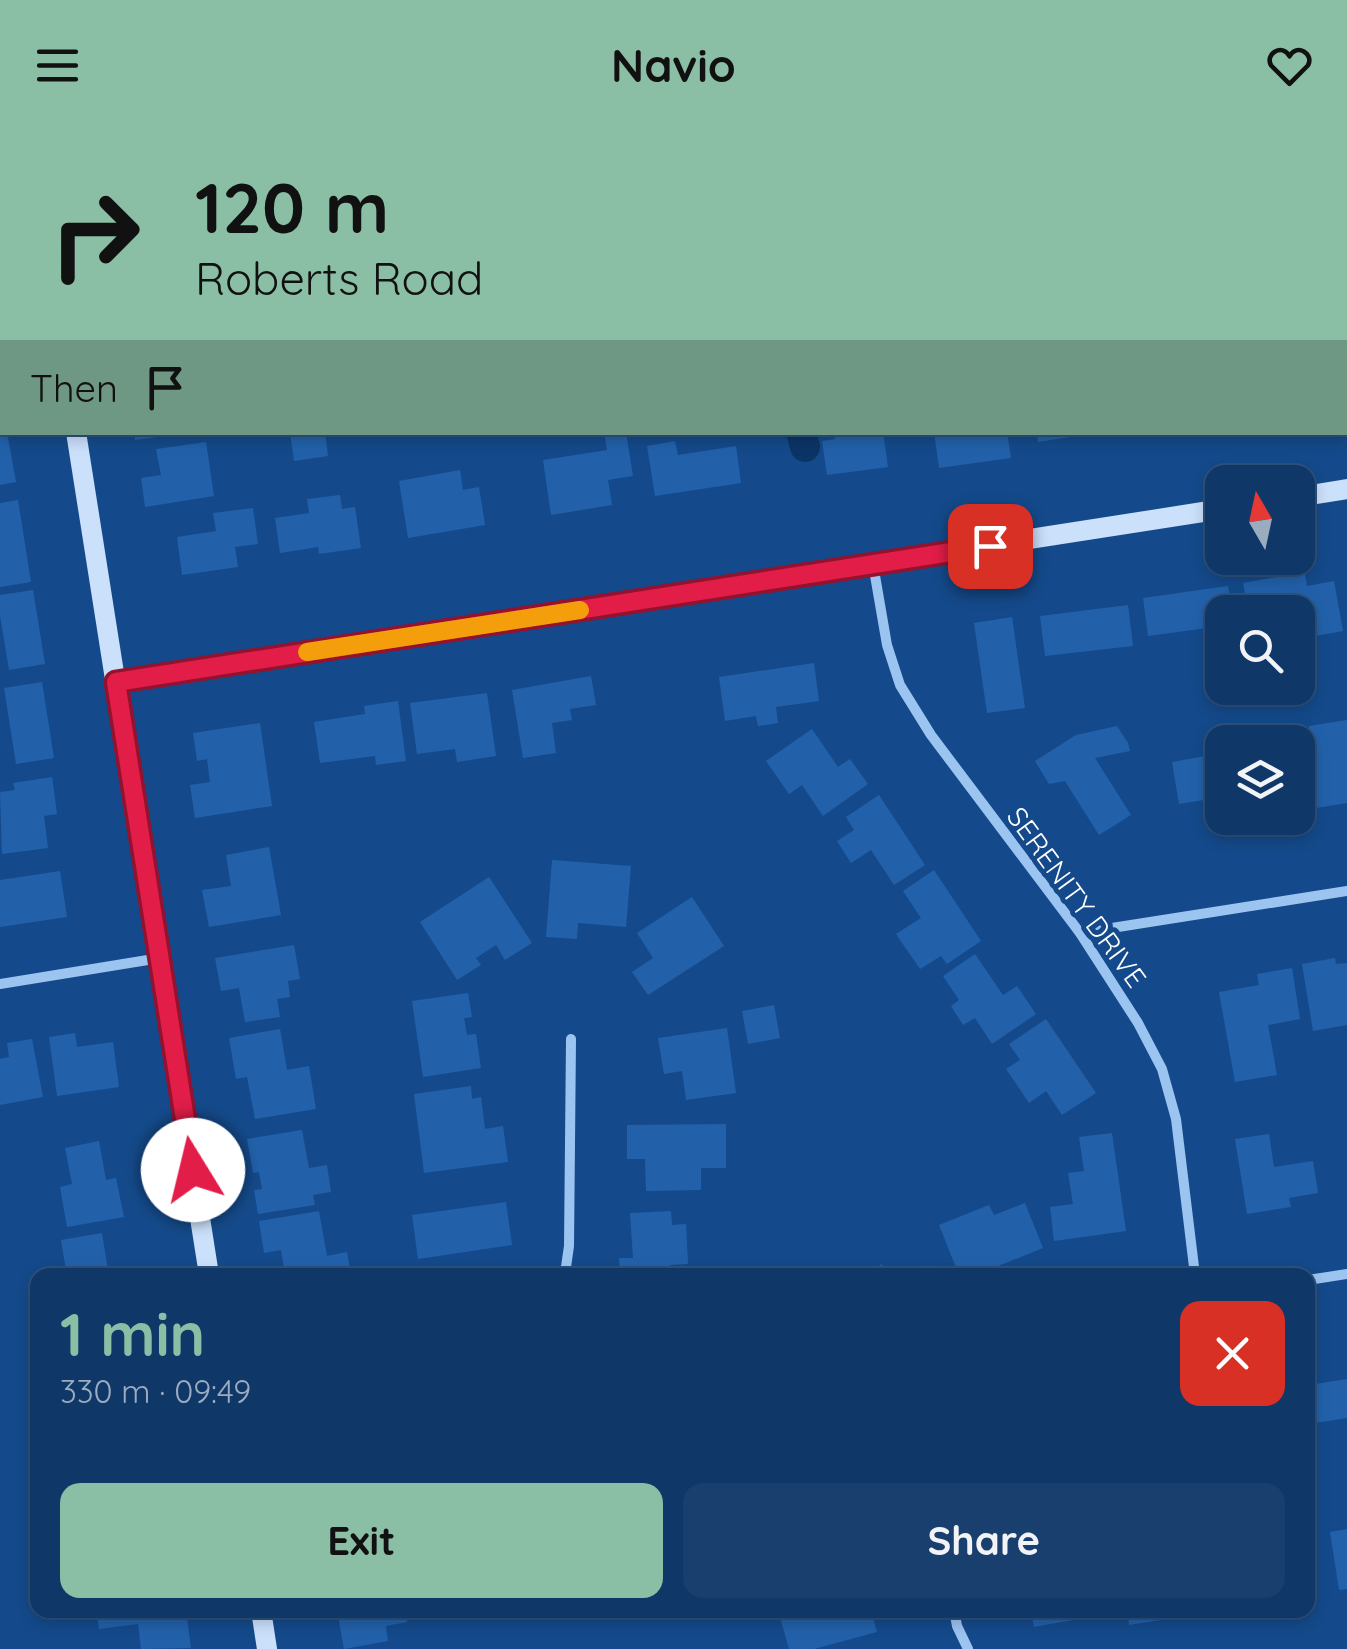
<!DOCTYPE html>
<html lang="en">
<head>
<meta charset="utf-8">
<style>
  body { margin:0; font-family:Quicksand,sans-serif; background:#183f6e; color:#f1f3f6; height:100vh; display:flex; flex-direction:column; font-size:38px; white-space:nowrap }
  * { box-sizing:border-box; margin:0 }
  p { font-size:32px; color:#9bacc0 }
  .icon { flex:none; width:55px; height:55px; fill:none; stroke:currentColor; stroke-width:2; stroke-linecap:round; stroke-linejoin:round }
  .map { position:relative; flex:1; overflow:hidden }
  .side { position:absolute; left:30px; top:1138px; width:1285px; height:350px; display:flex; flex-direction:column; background:#0f3868; border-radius:20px; box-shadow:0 5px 15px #0003,0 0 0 2px #2f527c }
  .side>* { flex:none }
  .hud { position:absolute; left:0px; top:0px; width:1348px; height:305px; box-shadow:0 5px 15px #0003,0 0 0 2px #2f527c; background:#8abfa5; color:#111; overflow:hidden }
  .needle { width:65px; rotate:351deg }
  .fabs { position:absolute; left:1205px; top:335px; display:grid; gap:20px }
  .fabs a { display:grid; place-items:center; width:110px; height:110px; border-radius:20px; background:#0f3868; box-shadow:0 5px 15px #0003,0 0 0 2px #2f527c; font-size:50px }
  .pin { position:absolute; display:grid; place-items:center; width:85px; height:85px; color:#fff; margin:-42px; border-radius:20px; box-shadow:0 5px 15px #0006 }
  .me { position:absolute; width:110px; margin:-55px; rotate:351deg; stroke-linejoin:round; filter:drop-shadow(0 0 8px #0008) }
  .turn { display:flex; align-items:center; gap:35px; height:210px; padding:0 30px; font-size:45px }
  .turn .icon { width:130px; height:130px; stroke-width:2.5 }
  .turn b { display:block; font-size:70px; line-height:85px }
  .then { display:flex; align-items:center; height:95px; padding:0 30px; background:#0003; gap:20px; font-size:38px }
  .round { display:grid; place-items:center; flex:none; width:105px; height:105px; border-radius:20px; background:#183f6e }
  .overview { display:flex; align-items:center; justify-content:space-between; height:170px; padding:0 30px }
  h1 { font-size:60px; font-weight:700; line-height:75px; color:#8abfa5 }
  .cta { display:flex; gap:20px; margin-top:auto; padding:20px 30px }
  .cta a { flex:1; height:115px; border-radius:20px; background:#8abfa5; color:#111; font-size:40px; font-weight:700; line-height:115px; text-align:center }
  .cta a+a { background:#183f6e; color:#f1f3f6 }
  header { display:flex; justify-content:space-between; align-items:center; height:130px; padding:0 30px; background:#8abfa5; color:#111; font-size:45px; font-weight:700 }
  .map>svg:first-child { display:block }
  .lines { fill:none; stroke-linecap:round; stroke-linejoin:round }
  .canal { stroke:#0c3567; stroke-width:30 }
  .building { fill:#2261aa }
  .street { stroke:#9cc4f0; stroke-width:10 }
  .secondary { stroke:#cae0fb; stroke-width:20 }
  .route-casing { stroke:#92132f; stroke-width:25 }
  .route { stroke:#e11d48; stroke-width:18 }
  .slow { stroke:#f59e0b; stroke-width:18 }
  .labels { text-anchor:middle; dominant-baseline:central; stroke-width:10; stroke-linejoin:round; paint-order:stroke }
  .street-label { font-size:28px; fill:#fff; stroke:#144a8b }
</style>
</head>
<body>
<header><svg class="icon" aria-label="menu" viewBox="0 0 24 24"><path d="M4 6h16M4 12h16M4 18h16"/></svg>Navio<svg class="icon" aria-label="heart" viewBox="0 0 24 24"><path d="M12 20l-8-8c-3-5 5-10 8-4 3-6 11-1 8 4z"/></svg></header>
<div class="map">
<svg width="1347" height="1519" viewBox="0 0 1347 1519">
  <rect width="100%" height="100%" fill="#144a8b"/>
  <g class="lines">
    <!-- canal -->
    <g class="canal">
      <polyline points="707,0 708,2"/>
      <polyline points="801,302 805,317"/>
    </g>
  </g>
  <!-- building -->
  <g class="building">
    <polygon points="0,302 7,302 16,352 0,355"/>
    <polygon points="134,302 173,302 173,305 135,310"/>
    <polygon points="290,302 325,302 328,326 294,331"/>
    <polygon points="604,302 626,302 633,346 608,350 612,375 551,385 543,330 607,320"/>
    <polygon points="835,302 883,302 888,337 827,345 822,311 835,309"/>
    <polygon points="934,302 1007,302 1011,328 939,338"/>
    <polygon points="1037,302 1083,302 1083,305 1038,312"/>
    <polygon points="675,311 678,325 736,316 741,353 655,366 647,316"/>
    <polygon points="206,312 214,366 145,377 141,348 161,345 156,319"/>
    <polygon points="460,340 463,360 479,357 485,395 408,408 399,351"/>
    <polygon points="340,365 342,379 355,377 361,418 319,424 318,417 280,423 275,388 309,383 307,369"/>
    <polygon points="18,370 31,452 0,457 0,373"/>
    <polygon points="253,378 258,414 235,417 238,437 182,445 177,407 216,401 213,383"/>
    <polygon points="1305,442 1307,456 1334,451 1343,501 1310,507 1305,481 1248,482 1243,453"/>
    <polygon points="1228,456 1232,482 1222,482 1222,496 1148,506 1143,468"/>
    <polygon points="33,460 45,534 9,540 0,486 0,465"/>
    <polygon points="1128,475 1133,516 1045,526 1040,486"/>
    <polygon points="1012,487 1025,578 987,583 974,493"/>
    <polygon points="814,533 819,571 776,577 778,593 758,596 756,586 725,591 719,547"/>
    <polygon points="591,546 596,575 570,579 572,590 552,593 556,623 523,628 512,560"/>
    <polygon points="42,552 54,628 16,634 4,558"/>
    <polygon points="487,563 496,626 457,632 455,619 417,624 410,573"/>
    <polygon points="398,571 406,631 376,635 375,626 320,633 314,592 365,584 364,576"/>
    <polygon points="1347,590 1347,673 1298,681 1298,637 1315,634 1309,596"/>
    <polygon points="260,593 272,676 195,688 190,655 210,652 207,629 197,631 193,603"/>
    <polygon points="1117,596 1128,613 1130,621 1095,628 1131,685 1099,705 1065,651 1049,654 1035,631 1076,605"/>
    <polygon points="812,599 838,637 850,629 868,654 823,686 802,655 789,664 766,631"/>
    <polygon points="1222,623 1222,667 1179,674 1172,632"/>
    <polygon points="52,647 57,684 44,686 48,718 2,724 0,662 15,660 13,653"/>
    <polygon points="879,665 925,735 894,755 871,720 851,733 837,711 854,700 846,687"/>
    <polygon points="269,717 281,785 209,797 202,760 231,756 226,725"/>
    <polygon points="552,730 631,736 626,797 578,793 577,809 546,807"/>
    <polygon points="934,740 981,811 947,834 941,826 920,839 896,804 921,788 903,761"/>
    <polygon points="60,741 67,787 0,797 0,750"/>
    <polygon points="489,747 532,813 505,830 496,815 476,828 481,835 457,850 420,792"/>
    <polygon points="692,767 724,816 648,865 632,842 653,828 637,803"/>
    <polygon points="294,815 300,849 288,851 290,867 277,869 280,887 245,892 239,858 221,861 215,828"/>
    <polygon points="975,824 1003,865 1017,856 1036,884 992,914 975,888 963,895 951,876 959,870 943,846"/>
    <polygon points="1335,828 1336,834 1347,833 1347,895 1313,901 1302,834"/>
    <polygon points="1292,838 1300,889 1268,895 1277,945 1235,952 1219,862 1259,855 1257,844"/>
    <polygon points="468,863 472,887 464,888 467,905 476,904 481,938 423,947 412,871"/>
    <polygon points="774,875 780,908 748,914 742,881"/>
    <polygon points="1046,889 1096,963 1062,985 1046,961 1029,973 1006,939 1020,930 1009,914"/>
    <polygon points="727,898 736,963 686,970 682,941 664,944 658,908"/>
    <polygon points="280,899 287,940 309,936 316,979 255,989 247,947 236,949 229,908"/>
    <polygon points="75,903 77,917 113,912 119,957 57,966 49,907"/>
    <polygon points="32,909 43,967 0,975 0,929 9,927 7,913"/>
    <polygon points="471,956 472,969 481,967 485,999 503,996 508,1032 424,1043 414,964"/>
    <polygon points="726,994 726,1038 701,1038 701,1060 646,1061 645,1029 627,1029 627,995"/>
    <polygon points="302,1000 309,1038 327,1035 331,1062 313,1065 315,1075 258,1084 254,1060 262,1059 259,1042 253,1043 247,1009"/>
    <polygon points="1112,1003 1126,1101 1054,1111 1050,1077 1073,1074 1068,1043 1084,1041 1079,1007"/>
    <polygon points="1269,1004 1274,1037 1313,1031 1318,1063 1289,1068 1291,1077 1247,1084 1235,1009"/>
    <polygon points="99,1011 106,1050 116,1048 124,1087 67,1097 60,1057 72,1054 65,1018"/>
    <polygon points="506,1072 512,1115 418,1129 412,1085"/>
    <polygon points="1025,1073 1043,1118 976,1145 959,1145 939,1095 989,1075 994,1085"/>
    <polygon points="319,1081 327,1126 347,1122 351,1145 285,1145 281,1120 264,1123 259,1091"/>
    <polygon points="671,1081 672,1095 686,1094 688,1134 670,1135 671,1145 620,1145 619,1128 633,1128 630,1083"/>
    <polygon points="102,1103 108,1141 134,1137 135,1145 47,1145 46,1143 66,1140 61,1110"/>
    <polygon points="881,1134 893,1145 871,1145"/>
    <polygon points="928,1135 939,1145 919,1145"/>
    <polygon points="1347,1249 1347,1288 1315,1293 1309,1255"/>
    <polygon points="1347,1399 1347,1459 1339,1460 1330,1402"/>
    <polygon points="96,1480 186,1480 191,1518 141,1519 138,1494 99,1499"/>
    <polygon points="337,1480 405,1480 407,1492 386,1496 388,1511 344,1519"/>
    <polygon points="778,1480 871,1480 877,1502 814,1519 789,1519"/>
    <polygon points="1031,1480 1071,1480 1073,1490 1034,1497"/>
    <polygon points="1127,1480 1212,1480 1212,1482 1129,1495"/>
  </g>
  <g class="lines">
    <!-- street -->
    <g class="street">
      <polyline points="940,0 941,2"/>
      <polyline points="1147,2 1155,0"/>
      <polyline points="873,434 887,515 900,555 931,605 1080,803 1138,893 1162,939 1176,989 1195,1145"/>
      <polyline points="1080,803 1347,761"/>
      <polyline points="0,854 160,828"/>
      <polyline points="561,1145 566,1137 569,1116 571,909"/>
      <polyline points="1308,1150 1347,1144"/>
      <polyline points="954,1480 957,1496 968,1519"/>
    </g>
    <!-- secondary -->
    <g class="secondary">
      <polyline points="27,0 27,2"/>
      <polyline points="76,302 209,1145"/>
      <polyline points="1298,367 1347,359"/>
      <polyline points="116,552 1222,379"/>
      <polyline points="261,1480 267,1519"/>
    </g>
  </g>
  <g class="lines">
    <defs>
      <polyline id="route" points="193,1040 116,552 990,416"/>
    </defs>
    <!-- route casing -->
    <use href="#route" class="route-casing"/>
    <!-- route -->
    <use href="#route" class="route"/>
    <!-- slow -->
    <polyline class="slow" points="307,522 580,480"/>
  </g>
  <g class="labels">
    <!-- street labels -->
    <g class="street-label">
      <text transform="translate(1077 767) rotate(54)">SERENITY DRIVE</text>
    </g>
  </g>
</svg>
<div class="fabs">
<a><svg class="needle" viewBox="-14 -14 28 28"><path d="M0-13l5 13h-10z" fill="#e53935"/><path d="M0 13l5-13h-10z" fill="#9bacc0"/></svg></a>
<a><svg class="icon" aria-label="search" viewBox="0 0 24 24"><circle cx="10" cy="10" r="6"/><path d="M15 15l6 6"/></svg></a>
<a><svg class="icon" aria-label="layers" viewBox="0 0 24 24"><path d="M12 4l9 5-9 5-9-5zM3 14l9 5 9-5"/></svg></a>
</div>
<div class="pin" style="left:990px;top:416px;background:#d93025"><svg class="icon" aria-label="arrive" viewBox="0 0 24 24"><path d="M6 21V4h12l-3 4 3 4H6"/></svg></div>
<svg class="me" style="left:193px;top:1040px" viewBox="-20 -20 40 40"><circle r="19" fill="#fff"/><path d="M0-13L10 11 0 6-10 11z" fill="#e11d48"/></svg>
<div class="hud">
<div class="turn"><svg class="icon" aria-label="right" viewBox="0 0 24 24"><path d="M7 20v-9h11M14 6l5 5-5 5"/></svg><div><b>120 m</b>Roberts Road</div></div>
<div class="then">Then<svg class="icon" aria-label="arrive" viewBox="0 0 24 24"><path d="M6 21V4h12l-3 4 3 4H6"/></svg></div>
</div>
<section class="side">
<div class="overview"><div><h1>1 min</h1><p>330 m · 09:49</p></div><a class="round" style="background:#d93025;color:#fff"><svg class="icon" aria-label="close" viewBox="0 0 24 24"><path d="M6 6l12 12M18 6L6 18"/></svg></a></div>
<div class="cta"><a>Exit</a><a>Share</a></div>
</section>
</div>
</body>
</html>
